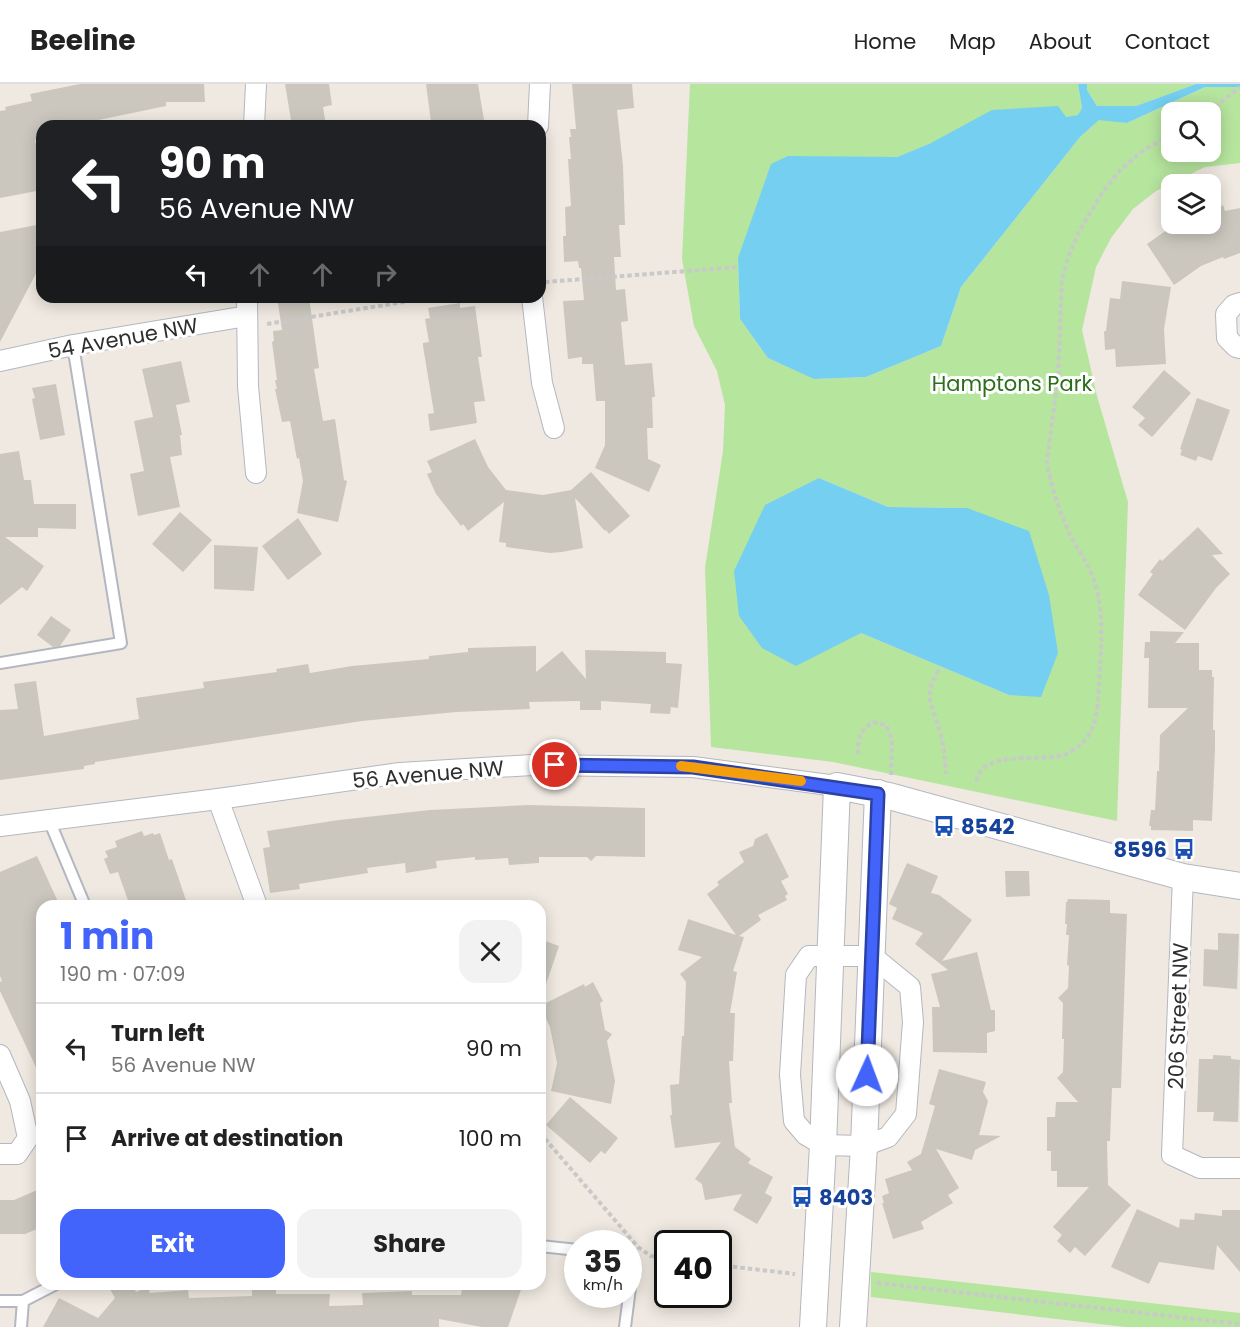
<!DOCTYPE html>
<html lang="en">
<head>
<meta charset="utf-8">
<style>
  body { margin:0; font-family:Poppins,sans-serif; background:#f2f2f2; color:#222; height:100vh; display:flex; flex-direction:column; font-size:22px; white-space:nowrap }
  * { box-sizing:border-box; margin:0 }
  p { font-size:20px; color:#767676 }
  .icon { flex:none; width:33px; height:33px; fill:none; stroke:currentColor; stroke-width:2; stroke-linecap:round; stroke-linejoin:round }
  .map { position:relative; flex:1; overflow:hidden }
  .drawer { position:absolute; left:36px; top:816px; width:510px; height:390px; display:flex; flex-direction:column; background:#fff; border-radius:18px; box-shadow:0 3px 15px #0003 }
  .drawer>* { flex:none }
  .banner { position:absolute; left:36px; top:36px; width:510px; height:183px; border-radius:18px; box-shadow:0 3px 15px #0003; background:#202124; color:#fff; overflow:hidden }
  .controls { position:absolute; left:1161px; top:18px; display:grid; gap:12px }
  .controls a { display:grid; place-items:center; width:60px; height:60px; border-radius:12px; background:#fff; box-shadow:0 3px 15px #0003; font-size:30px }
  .speed { position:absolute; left:564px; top:1146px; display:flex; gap:12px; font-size:30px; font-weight:700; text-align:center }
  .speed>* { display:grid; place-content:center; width:78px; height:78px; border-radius:50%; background:#fff; box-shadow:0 3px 15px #0003; line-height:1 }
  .speed small { font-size:15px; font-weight:400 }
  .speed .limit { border:3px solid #111; border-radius:9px; background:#fff; color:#111 }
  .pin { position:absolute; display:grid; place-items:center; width:51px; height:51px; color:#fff; margin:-26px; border:3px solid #fff; border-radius:50%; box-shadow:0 2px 6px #0007 }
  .me { position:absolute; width:66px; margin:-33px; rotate:2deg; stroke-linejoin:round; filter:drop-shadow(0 0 4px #0008) }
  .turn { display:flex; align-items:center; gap:21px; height:126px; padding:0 24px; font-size:27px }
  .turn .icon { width:78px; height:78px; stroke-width:2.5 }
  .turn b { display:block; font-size:42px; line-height:51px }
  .lanes { display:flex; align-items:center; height:57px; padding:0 24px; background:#0003; justify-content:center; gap:30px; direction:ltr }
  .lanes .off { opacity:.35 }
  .round { display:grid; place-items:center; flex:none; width:63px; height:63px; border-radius:18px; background:#f2f2f2 }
  .overview { display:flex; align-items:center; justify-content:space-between; height:102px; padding:0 24px }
  h1 { font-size:36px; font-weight:700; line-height:45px; color:#4264fb }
  .action { display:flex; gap:12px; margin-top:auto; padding:12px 24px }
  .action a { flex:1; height:69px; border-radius:18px; background:#4264fb; color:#fff; font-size:24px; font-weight:700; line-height:69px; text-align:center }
  .action a+a { background:#f2f2f2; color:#222 }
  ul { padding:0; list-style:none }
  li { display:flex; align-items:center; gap:18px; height:90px; padding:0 24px; border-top:2px solid #e0e0e0 }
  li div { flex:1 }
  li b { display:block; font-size:22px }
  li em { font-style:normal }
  header { display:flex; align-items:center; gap:36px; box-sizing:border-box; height:84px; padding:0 30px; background:#fff; border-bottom:2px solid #e0e0e0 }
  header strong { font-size:28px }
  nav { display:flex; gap:33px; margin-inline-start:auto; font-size:21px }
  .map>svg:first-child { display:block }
  .green { fill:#b6e59e; fill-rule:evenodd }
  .water { fill:#75cff0 }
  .building { fill:#cbc7bf }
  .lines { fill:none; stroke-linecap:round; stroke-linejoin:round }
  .service-casing { stroke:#b4b7c1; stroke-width:14 }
  .minor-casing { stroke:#b4b7c1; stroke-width:22 }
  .tertiary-casing { stroke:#b4b7c1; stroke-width:28 }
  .path { stroke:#c9c9c9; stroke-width:4; stroke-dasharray:4.5 3; stroke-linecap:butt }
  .service { stroke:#fff; stroke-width:10 }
  .minor { stroke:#fff; stroke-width:20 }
  .tertiary { stroke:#fff; stroke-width:26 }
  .route-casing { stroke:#2b41a3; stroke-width:15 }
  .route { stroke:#4264fb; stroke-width:10 }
  .slow { stroke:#f59e0b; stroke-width:10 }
  .labels { text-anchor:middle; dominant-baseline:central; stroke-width:6; stroke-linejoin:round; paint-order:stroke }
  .street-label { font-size:21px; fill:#2e2e2e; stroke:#fff }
  .park-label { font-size:21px; fill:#2c6e1b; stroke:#fff }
  .transit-label { font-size:21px; font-weight:bold; fill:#164399; stroke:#fff; text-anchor:start }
</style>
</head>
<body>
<header>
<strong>Beeline</strong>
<nav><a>Home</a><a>Map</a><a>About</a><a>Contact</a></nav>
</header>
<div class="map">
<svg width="1240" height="1243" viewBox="0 0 1240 1243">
  <rect width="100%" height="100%" fill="#efe9e1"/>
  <!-- green -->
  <g class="green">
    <path d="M690 0H1078L1082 24 1078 31 931 59 897 73 858 74 738 174 740 235 768 274 815 295 866 293 941 262 961 203 1080 53 1100 35 1127 39 1205 3H1240V79L1205 83 1156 107 1133 125 1111 154 1096 183 1082 246 1097 312 1128 418 1117 737 833 678 711 663 705 484 723 367 725 321 717 287 694 242 682 175ZM1172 28H1210V68H1172ZM819 394 888 423 967 424 1009 611 861 549Z"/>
    <polygon points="1087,0 1196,0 1136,22 1097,22 1087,6"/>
    <polygon points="871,1188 1240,1229 1240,1243 1125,1243 871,1213"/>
  </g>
  <!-- water -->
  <g class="water">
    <polygon points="1078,0 1087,0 1087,6 1097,22 1136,22 1196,0 1240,0 1240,3 1205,3 1127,39 1099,36 1080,53 961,203 941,262 866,293 814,295 768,274 740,235 738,174 771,80 788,72 897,73 931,59 992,26 1058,22 1066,33 1078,31 1082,24"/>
    <polygon points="819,394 888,423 967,424 1029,447 1049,511 1058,569 1041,613 1009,611 861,549 796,582 762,564 739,532 734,487 765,421"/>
  </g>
  <!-- building -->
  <g class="building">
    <polygon points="80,0 204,0 205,18 166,18 166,22 84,39 85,42 42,42 42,49 36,50 37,55 35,56 42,93 42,106 0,114 0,27 6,26 5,23 32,17 30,10"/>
    <polygon points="285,0 329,0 332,21 323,23 326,42 292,42"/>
    <polygon points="426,0 478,0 484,36 469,38 470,42 436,42 436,37 431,38"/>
    <polygon points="572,0 632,0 634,24 617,26 623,82 625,141 619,141 621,173 614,173 616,206 625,205 628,237 621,238 625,281 652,279 655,313 652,313 653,344 647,344 648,375 661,381 649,408 595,384 605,361 605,317 596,317 593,280 582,280 582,273 568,275 563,217 584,216 581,184 579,184 578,177 564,178 563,152 566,152 565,123 571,122 568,75 571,75 569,53 571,53 570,45 576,45"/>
    <polygon points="1223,121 1225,127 1240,124 1240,169 1224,175 1223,173 1201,182 1174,201 1147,160 1174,141 1175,143 1181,140 1210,140 1210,127"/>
    <polygon points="42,140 42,178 0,258 0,148"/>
    <polygon points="1122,197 1171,203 1164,245 1166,280 1116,283 1115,265 1105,266 1104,247 1106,247 1110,214 1120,215"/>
    <polygon points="277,213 309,213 319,284 314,285 323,337 335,335 344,396 347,397 338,438 297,429 303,397 299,374 297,375 296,370 290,337 282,338 275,305 277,305 275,296 277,296 272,258 274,257 273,247 282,246"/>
    <polygon points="460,219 460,224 475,222 482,273 478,273 485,317 474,318 477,339 430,347 428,330 434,329 423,262 423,259 429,258 425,235 430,234 428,224"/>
    <polygon points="181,277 190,318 176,321 182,351 180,351 182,371 170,373 180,423 138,432 130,390 144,387 134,337 153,333 142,285"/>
    <polygon points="1164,286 1191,309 1152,353 1138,341 1145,334 1132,323"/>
    <polygon points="56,300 65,351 40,356 32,315 35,314 32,304"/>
    <polygon points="1197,314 1230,326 1212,377 1198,372 1196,377 1180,371 1182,366 1180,365"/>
    <polygon points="475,355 488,383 506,406 543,411 571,406 591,388 630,432 609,450 606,446 605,447 575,414 583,464 562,468 550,469 506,463 506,459 499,458 504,418 468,447 463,440 461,442 436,410 427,390 432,388 427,377"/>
    <polygon points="19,367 24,396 31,396 34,420 76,420 76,445 38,444 38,453 5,453 44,482 27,507 22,503 0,521 0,370"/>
    <polygon points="180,428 212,456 183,488 152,460"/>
    <polygon points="298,434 322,470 288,496 262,462"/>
    <polygon points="1198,443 1223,470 1212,471 1230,490 1216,504 1185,546 1138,511 1153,490 1150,488 1160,475 1162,477"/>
    <polygon points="214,461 258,463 254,507 214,505"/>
    <polygon points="51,532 71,546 60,562 53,563 37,551"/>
    <polygon points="1150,547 1184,548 1175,559 1199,559 1199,586 1212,586 1212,593 1214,593 1213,646 1215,646 1215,665 1212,737 1193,736 1193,747 1151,746 1151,742 1149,742 1151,726 1155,726 1157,687 1159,687 1160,651 1188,624 1148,624 1149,574 1144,574 1145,558 1150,558"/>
    <polygon points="536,562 536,588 562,567 586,595 585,566 666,568 666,579 682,580 678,624 671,623 670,630 650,629 651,620 601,617 601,626 580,626 580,617 529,618 530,625 456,628 362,637 95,678 95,680 84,682 84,685 0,696 0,626 18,625 14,600 36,597 44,652 139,635 136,614 204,604 203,598 277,588 276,585 308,580 310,589 352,582 429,575 429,572 468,568 468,564"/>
    <polygon points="529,721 645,724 645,773 596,772 591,777 587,773 539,773 539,779 509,781 508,774 475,776 475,773 436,777 437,784 406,789 405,779 367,784 368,789 299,800 300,805 270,809 263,764 270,763 267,747 339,736 430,726"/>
    <polygon points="142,747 144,752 153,749 154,751 160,749 169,776 172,775 188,822 130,822 118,788 110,790 104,775 108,773 105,767 117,763 115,757"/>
    <polygon points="767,749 789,793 781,797 788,810 785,812 787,816 758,831 761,836 739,852 744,853 733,887 737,888 730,929 735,929 733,977 729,977 732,1019 729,1019 735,1063 751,1075 748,1079 773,1093 765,1109 772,1113 771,1117 757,1140 733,1126 742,1110 705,1116 702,1100 695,1095 721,1058 675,1064 670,1031 672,1031 670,1001 679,1000 682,952 684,952 686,898 680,890 702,873 678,866 687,839 688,835 736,851 707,810 719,801 717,798 744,778 739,768 753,762 755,755"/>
    <polygon points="37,772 60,822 42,822 42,996 0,907 0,898 2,897 0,892 0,788"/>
    <polygon points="907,779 938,792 931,809 939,811 972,836 942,877 977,868 991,926 995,926 995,947 987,949 987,969 933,968 932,923 940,923 931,890 948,886 915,860 923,849 892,835 897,824 889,820"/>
    <polygon points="1005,787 1029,787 1030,812 1006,813"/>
    <polygon points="1068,815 1110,816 1110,829 1127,830 1121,1004 1112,1004 1110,1057 1107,1057 1108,1101 1131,1121 1085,1172 1075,1163 1070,1169 1057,1157 1062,1151 1053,1143 1089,1103 1057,1103 1057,1087 1051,1087 1051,1067 1047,1067 1047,1033 1055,1033 1056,1018 1078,1018 1057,994 1063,988 1064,955 1062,955 1063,919 1058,914 1068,904 1069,882 1067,881 1069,851 1066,851 1067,840 1065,840 1066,818 1067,818"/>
    <polygon points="1218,849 1239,850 1237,905 1203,902 1204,865 1218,866"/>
    <polygon points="540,855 559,862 543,909 540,909"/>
    <polygon points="593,898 603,917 600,919 605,946 612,950 607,957 615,997 611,1020 551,1007 557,979 550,943 540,922 584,900 585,903"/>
    <polygon points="1213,971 1231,972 1231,975 1240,976 1238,1038 1213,1037 1214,1028 1197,1028 1199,975 1213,975"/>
    <polygon points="939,985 986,998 983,1008 988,1017 979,1051 1001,1052 975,1066 972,1076 936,1065 959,1104 948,1111 953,1119 921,1138 924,1145 893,1155 882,1119 884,1119 882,1112 889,1109 885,1095 912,1086 907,1078 921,1070 935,1022 929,1020"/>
    <polygon points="570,1013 618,1054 605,1070 601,1067 590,1079 546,1041"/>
    <polygon points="42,1104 42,1143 25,1150 0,1150 0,1116 14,1116"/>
    <polygon points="1137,1125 1179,1144 1180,1135 1194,1136 1195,1129 1222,1132 1222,1126 1240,1126 1240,1188 1217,1161 1214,1186 1159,1178 1149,1200 1111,1183"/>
    <polygon points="107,1200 132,1200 136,1208 148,1203 150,1209 188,1206 189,1214 252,1212 252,1206 276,1206 276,1210 330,1210 329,1222 363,1221 362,1209 412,1207 412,1211 461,1211 463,1200 523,1200 508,1243 482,1243 439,1235 439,1243 43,1243 59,1214 98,1234 115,1214"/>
  </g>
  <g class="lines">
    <defs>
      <g id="service">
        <polyline points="0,579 121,559 73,261"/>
        <polyline points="49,736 85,822"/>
        <polyline points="540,1162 578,1166"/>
        <polyline points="0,1217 23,1217 56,1200"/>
        <polyline points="21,1243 23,1217"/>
        <polyline points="625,1243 631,1196 628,1189"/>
      </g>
      <g id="minor">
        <polyline points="254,42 256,0"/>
        <polyline points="538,42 540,0"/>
        <polyline points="247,213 248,302 256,389"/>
        <polyline points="532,213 542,299 554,344"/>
        <polyline points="1240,219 1234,221 1226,230 1227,254 1236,263 1240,264"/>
        <polyline points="0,277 73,261 247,232"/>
        <polyline points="218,715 257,822"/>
        <polyline points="0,742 218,715 400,689 532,681 693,683 837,702"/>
        <polyline points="1183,793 1172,1071 1200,1084 1240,1084"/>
        <polygon points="809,872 872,872 910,903 913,938 906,1030 888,1053 864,1062 823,1061 806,1051 794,1037 790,991 796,891"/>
        <polyline points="0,971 20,1017 28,1054 17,1070 0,1070"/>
      </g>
      <g id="tertiary">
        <polyline points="813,1243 823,1061 837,702 889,712 1183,793 1240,802"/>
        <polyline points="853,1243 864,1062 878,709"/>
      </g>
    </defs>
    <!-- service casing -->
    <use href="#service" class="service-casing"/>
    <!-- minor casing -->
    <use href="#minor" class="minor-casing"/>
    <!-- tertiary casing -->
    <use href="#tertiary" class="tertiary-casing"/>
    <!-- path -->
    <g class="path">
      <polyline points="1209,28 1240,3"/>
      <polyline points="545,198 739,183"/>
      <polyline points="267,240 435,213"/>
      <path d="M939 586C921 615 933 620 940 648 944 662 945 675 946 690"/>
      <path d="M858 670C858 655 859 647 873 638L886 641 892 656 891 691"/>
      <path d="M976 697C985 663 1040 680 1066 670 1073 667 1079 662 1084 657 1098 643 1098 618 1099 600 1101 565 1105 530 1094 496 1088 479 1078 466 1070 451 1060 429 1050 401 1047 377L1058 293 1062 195 1069 171 1078 149 1104 106 1121 85 1141 68 1172 50"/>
      <polyline points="540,1049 638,1163 651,1172 668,1175"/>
      <polyline points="718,1181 795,1190"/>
      <polyline points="877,1199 1240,1240"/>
    </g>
    <!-- service -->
    <use href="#service" class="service"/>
    <!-- minor -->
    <use href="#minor" class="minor"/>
    <!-- tertiary -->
    <use href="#tertiary" class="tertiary"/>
  </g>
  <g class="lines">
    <defs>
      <polyline id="route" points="555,681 693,683 878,710 867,991"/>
    </defs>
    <!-- route casing -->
    <use href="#route" class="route-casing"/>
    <!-- route -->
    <use href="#route" class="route"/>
    <!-- slow -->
    <polyline class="slow" points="681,682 801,697"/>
  </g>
  <!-- icons -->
  <defs>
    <symbol id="bus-bare" viewBox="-9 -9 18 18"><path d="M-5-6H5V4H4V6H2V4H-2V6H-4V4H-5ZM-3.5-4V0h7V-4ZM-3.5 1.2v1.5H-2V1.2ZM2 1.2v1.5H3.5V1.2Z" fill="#1a4fb4" stroke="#fff" stroke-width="2.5" paint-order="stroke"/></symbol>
  </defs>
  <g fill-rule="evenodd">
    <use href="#bus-bare" x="929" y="727" width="30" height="30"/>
    <use href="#bus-bare" x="1169" y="750" width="30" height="30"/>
    <use href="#bus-bare" x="787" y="1098" width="30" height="30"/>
  </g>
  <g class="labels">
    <!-- street labels -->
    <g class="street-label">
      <text transform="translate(123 254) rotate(-10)">54 Avenue NW</text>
      <text transform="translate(428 690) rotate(-5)">56 Avenue NW</text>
      <text transform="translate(1178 932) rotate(-88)">206 Street NW</text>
    </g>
    <!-- park labels -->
    <g class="park-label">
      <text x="1012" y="299">Hamptons Park</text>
    </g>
    <!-- transit labels -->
    <g class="transit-label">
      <text x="961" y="742">8542</text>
      <text x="1167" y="765" text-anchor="end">8596</text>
      <text x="819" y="1113">8403</text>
    </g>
  </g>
</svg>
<div class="controls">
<a><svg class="icon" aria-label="search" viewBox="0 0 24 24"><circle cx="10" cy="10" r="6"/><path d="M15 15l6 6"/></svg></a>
<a><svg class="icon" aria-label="layers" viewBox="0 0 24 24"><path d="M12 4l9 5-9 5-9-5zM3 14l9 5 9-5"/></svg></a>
</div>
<div class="speed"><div>35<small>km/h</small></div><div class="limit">40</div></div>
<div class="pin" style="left:555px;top:681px;background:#d93025"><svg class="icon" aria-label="arrive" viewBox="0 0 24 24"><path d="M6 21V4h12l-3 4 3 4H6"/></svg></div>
<svg class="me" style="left:867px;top:991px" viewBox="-20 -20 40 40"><circle r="19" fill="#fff"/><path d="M0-13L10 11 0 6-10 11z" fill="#4264fb"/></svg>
<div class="banner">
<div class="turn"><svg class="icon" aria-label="left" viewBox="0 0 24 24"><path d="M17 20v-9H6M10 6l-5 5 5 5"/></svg><div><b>90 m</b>56 Avenue NW</div></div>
<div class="lanes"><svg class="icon" aria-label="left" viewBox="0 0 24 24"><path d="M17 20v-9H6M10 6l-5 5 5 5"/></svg><svg class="icon off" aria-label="ahead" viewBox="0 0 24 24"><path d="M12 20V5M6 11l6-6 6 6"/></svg><svg class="icon off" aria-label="ahead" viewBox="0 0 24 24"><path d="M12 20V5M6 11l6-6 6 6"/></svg><svg class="icon off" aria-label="right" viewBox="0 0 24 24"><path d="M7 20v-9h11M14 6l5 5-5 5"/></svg></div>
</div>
<section class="drawer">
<div class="overview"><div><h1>1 min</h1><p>190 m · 07:09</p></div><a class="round"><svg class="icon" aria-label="close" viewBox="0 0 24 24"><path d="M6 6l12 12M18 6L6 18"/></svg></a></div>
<ul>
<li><svg class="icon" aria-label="left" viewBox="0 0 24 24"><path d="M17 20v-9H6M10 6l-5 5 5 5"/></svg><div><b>Turn left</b><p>56 Avenue NW</p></div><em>90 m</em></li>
<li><svg class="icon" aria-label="arrive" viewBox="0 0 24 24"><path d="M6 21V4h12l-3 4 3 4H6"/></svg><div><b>Arrive at destination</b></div><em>100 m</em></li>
</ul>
<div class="action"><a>Exit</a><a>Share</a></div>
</section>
</div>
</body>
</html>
